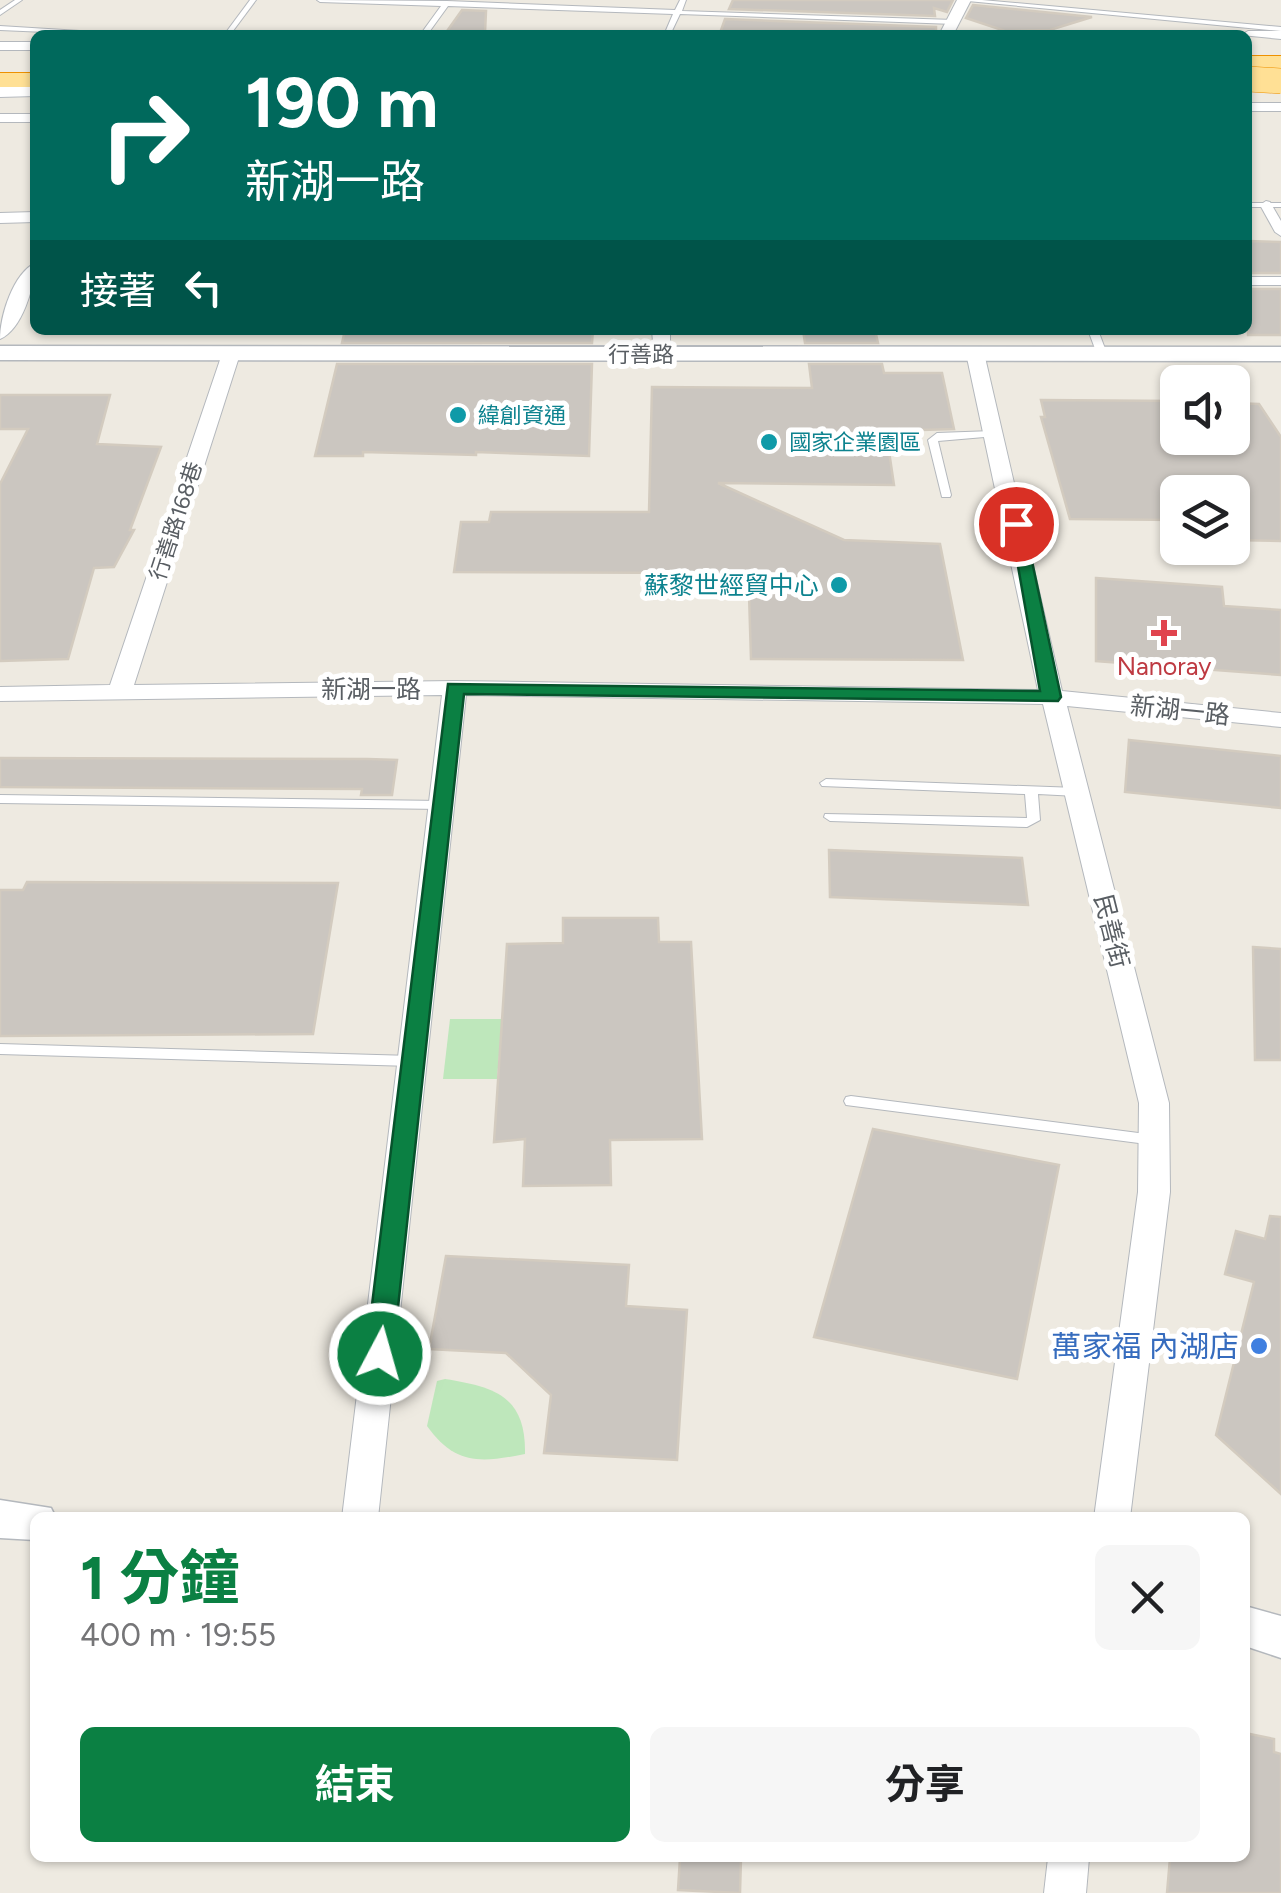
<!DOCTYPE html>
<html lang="zh-TW">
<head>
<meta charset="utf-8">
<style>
  body { margin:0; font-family:Figtree,"Noto Sans TC",sans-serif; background:#f6f6f6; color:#202124; height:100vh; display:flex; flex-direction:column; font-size:38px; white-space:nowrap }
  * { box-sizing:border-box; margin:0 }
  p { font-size:32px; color:#757577 }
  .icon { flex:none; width:55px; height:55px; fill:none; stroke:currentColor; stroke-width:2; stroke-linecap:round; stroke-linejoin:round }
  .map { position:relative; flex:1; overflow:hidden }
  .panel { position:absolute; left:30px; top:1512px; width:1220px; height:350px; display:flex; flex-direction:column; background:#fff; border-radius:15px; box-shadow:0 2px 8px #0004 }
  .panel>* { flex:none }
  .guide { position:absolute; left:30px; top:30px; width:1222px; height:305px; border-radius:15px; box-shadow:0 2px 8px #0004; background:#00695c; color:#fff; overflow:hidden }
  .buttons { position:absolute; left:1160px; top:365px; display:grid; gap:20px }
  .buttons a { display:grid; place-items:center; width:90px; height:90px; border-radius:15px; background:#fff; box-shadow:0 2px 8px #0004; font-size:50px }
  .pin { position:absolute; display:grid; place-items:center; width:85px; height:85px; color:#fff; margin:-42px; border:5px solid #fff; border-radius:50%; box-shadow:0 2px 10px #0007 }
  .me { position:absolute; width:110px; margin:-55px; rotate:6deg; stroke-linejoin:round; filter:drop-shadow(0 0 8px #0008) }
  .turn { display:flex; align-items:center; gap:35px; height:210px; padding:0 50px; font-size:45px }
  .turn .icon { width:130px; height:130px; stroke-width:2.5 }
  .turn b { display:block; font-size:70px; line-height:85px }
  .then { display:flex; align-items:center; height:95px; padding:0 50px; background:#0003; gap:20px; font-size:38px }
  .round { display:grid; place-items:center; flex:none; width:105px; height:105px; border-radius:15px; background:#f6f6f6 }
  .summary { display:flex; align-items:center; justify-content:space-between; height:170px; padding:0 50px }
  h1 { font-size:60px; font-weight:700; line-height:75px; color:#0b8043 }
  .primary-button { display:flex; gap:20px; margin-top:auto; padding:20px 50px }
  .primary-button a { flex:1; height:115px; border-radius:15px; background:#0b8043; color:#fff; font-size:40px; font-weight:700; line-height:115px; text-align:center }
  .primary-button a+a { background:#f6f6f6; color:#202124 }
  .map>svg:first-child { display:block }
  .green { fill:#bee7bb }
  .building { fill:#cbc6c0; stroke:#d3cbbf; stroke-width:2.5 }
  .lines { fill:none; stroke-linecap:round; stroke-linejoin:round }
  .service-casing { stroke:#b4b8bd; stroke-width:2 }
  .pedestrian-casing { stroke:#b4b8bd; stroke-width:2 }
  .minor-casing { stroke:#b4b8bd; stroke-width:2 }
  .tertiary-casing { stroke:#b4b8bd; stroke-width:3 }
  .secondary-casing { stroke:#b5b9bf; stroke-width:2 }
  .trunk-casing { stroke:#ee9100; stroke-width:2 }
  .service { fill:#fff; fill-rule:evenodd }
  .pedestrian { fill:#fff; fill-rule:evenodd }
  .minor { fill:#fff; fill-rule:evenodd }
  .tertiary { fill:#fff; fill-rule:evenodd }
  .secondary { fill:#fff; fill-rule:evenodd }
  .trunk { fill:#ffe095; fill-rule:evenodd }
  .trunk-bridge-casing { stroke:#ee9100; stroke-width:26; stroke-linecap:butt }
  .trunk-bridge { stroke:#ffe095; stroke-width:25 }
  .route { fill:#0b8043; stroke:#07532c; stroke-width:2.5 }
  .culture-dot { fill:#0f9aa8; stroke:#fff; stroke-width:4 }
  .health-dot { fill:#e0444e; stroke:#fff; stroke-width:4 }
  .shop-dot { fill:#3f7fe0; stroke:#fff; stroke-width:4 }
  .labels { text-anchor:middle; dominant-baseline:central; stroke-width:10; stroke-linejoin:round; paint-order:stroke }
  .far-street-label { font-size:22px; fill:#595e63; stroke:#fff }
  .far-culture-label { font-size:22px; fill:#0d838f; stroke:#fff; text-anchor:start }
  .culture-label { font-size:25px; fill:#0d838f; stroke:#fff; text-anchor:end }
  .health-label { font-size:25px; fill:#be3a42; stroke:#fff }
  .street-label { font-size:25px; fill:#595e63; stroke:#fff }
  .near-shop-label { font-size:30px; fill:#366cbe; stroke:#fff; text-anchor:end }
</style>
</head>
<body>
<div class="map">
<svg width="1281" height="1893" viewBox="0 0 1281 1893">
  <rect width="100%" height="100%" fill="#eeeae1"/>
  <!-- green -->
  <g class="green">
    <polygon points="450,1019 502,1019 497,1079 443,1079"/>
    <path d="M445 1379C495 1387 526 1396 525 1454 480 1463 455 1465 427 1426L437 1381Z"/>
  </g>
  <!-- building -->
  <g class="building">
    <polygon points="733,0 953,0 947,12 934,8 935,16 729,9"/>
    <polygon points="973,5 1092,17 1050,30 1005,31 966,18"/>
    <polygon points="462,10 486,11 485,33 445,34"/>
    <polygon points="725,19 936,27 936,32 720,33"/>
    <polygon points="1248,241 1281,242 1281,273 1248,273"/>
    <rect x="1248" y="289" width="33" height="46"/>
    <polygon points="345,330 593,330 592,343 342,343"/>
    <polygon points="803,330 875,330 878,343 805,343"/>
    <polygon points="337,364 592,364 589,456 476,452 476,455 363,452 363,456 315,456"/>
    <polygon points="809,364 882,364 884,373 942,373 954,429 886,431 894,485 718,483 844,540 940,544 963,660 751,659 749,594 705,573 454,572 461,522 489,522 491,512 649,512 652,387 812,388"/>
    <polygon points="0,395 110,395 97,444 161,447 130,530 134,530 114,567 94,568 68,659 0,661 0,484 28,429 0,429"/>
    <polygon points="1041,400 1178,401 1178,438 1232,438 1232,403 1259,404 1281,437 1281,541 1232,540 1232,492 1178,492 1178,520 1070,519 1041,417 1045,417"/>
    <polygon points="1096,578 1222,587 1224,606 1281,610 1281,675 1096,661"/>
    <polygon points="1129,740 1281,756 1281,808 1125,792"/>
    <polygon points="0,758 368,759 397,760 392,795 361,795 362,789 0,787"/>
    <polygon points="829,850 1022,858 1028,905 830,897"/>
    <polygon points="27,882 338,883 313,1034 0,1036 0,890 23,890"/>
    <polygon points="563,918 658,918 659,942 691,942 702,1139 610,1140 611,1185 523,1186 525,1139 494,1142 507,944 563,943"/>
    <polygon points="1253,947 1281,949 1281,1060 1255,1060"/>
    <polygon points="873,1129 1059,1165 1017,1379 814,1337"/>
    <polygon points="1270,1216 1281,1217 1281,1494 1216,1435 1254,1282 1225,1274 1236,1231 1265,1239"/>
    <polygon points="446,1256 629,1265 626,1306 687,1310 677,1460 544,1453 551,1395 506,1353 429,1349"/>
    <polygon points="1245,1733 1274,1739 1274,1752 1281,1754 1281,1893 1167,1893 1170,1858 1245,1858"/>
    <polygon points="680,1858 741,1858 740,1893 678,1890"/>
  </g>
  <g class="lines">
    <defs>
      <g id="service">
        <polygon points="15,0 22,0 0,15 0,10"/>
        <polygon points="250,0 256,0 230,35 224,35"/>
        <polygon points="317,0 447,1 675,10 680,0 686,0 682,11 954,20 957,22 954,24 680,14 670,35 664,35 673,14 448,6 427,35 420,35 441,6 320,2"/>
        <polygon points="957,0 982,0 1281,27 1281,31"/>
        <polygon points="0,26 112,33 115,35 0,30"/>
        <rect x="1248" y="203" width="33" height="4"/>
        <polygon points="1088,330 1098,330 1107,354 1105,356 1097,354"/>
        <polygon points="993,431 998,434 996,436 938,441 951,495 950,497 942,497 928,440 937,433"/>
        <polygon points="826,779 1077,788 1083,792 1077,796 1038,794 1040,820 1027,827 830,821 824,817 825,814 1027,818 1025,794 822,786 820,783"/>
        <polygon points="0,795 442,801 448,805 442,809 0,803"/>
        <polygon points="0,1044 412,1056 419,1061 412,1066 0,1054"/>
        <polygon points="851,1096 1154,1135 1159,1136 1162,1140 1159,1144 1154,1145 846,1105 844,1101 846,1097"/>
      </g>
      <g id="pedestrian">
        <polygon points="1266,201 1270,202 1281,221 1281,236 1275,232 1260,205"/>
        <rect x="1248" y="277" width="33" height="8"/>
      </g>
      <g id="minor">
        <polygon points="957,0 971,0 953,35 939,35"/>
        <polygon points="1248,31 1281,31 1281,39 1241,35"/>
        <rect x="0" y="42" width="35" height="8"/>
        <rect x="1248" y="103" width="33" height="8"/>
        <rect x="0" y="114" width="35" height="8"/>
        <polygon points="35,212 35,222 0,223 0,213"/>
        <path d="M35 263C35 286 22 330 0 339 0 316 13 274 35 263Z"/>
        <polygon points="652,330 670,330 670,358 654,354"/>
        <polygon points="231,348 240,354 134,685 455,681 1038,690 966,353 975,347 984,353 1062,691 1281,713 1281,727 1067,706 1169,1103 1170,1192 1130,1518 1094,1518 1138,1192 1139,1103 1043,704 466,695 378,1518 342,1518 442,695 0,701 0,687 110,685 222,354"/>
        <polygon points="1048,1858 1089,1858 1086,1893 1044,1893"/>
      </g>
      <g id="tertiary">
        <polygon points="0,346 1281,347 1281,361 0,360"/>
        <polygon points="0,1500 51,1508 56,1518 35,1518 35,1540 0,1538"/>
        <polygon points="1245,1606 1281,1616 1281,1658 1245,1646"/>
      </g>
      <polygon id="secondary" points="35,84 35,96 0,97 0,85"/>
      <g id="trunk">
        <rect x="1248" y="56" width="33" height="14"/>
        <rect x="0" y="73" width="35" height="14"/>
      </g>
    </defs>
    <!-- service casing -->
    <use href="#service" class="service-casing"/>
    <!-- pedestrian casing -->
    <use href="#pedestrian" class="pedestrian-casing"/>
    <!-- minor casing -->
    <use href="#minor" class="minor-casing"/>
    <!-- tertiary casing -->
    <use href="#tertiary" class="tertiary-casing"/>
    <!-- secondary casing -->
    <use href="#secondary" class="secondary-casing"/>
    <!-- trunk casing -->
    <use href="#trunk" class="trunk-casing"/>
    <!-- service -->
    <use href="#service" class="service"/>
    <!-- pedestrian -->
    <use href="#pedestrian" class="pedestrian"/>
    <!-- minor -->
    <use href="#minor" class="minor"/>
    <!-- tertiary -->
    <use href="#tertiary" class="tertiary"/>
    <!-- secondary -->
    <use href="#secondary" class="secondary"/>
    <!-- trunk -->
    <use href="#trunk" class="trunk"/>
    <defs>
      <polyline id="trunk-bridge" points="1248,79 1281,81"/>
    </defs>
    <!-- trunk-bridge casing -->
    <use href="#trunk-bridge" class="trunk-bridge-casing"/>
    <!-- trunk-bridge -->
    <use href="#trunk-bridge" class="trunk-bridge"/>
  </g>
  <!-- route -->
  <polygon class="route" points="1010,521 1024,524 1061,697 1058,701 464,694 393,1354 389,1362 370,1362 366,1354 448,684 1040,691"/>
  <!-- markers -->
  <g class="culture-dot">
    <circle cx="458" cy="415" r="10"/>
    <circle cx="769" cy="442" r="10"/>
    <circle cx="839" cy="585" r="10"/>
  </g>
  <path class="health-dot" d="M1159 618h10v10h10v10h-10v10h-10v-10h-10v-10h10z"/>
  <circle class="shop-dot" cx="1259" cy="1346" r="10"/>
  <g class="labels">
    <!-- far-street labels -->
    <g class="far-street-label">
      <text x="641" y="354">行善路</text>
      <text transform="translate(176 521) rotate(-72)">行善路168巷</text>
    </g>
    <!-- far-culture labels -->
    <g class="far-culture-label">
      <text x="478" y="415">緯創資通</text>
      <text x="789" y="442">國家企業園區</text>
    </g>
    <!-- culture labels -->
    <g class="culture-label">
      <text x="819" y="585">蘇黎世經貿中心</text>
    </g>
    <!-- health labels -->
    <g class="health-label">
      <text x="1164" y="666">Nanoray</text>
    </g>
    <!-- street labels -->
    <g class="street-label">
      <text x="371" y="689">新湖一路</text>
      <text transform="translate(1180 710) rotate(6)">新湖一路</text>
      <text transform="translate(1112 931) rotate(76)">民善街</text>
    </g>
    <!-- near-shop labels -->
    <g class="near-shop-label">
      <text x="1239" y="1346">萬家福 內湖店</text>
    </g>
  </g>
</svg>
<div class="buttons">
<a><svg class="icon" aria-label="sound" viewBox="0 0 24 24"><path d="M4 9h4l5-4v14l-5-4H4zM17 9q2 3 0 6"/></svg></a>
<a><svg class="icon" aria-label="layers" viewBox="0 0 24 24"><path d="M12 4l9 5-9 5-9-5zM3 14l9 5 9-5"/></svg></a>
</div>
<div class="pin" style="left:1016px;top:524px;background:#d93025"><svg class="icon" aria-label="arrive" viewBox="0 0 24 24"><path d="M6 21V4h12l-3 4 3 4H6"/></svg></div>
<svg class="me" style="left:380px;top:1354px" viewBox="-20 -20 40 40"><circle r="17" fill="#0b8043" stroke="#fff" stroke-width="3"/><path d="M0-11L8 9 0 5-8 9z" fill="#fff"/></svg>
<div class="guide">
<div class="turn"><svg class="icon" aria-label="right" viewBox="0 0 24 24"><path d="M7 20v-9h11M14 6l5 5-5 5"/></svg><div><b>190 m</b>新湖一路</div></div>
<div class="then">接著<svg class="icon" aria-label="left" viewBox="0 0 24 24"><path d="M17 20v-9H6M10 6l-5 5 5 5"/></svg></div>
</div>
<section class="panel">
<div class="summary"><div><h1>1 分鐘</h1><p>400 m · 19:55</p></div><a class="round"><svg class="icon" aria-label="close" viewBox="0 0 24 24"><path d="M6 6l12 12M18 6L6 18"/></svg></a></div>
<div class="primary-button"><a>結束</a><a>分享</a></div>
</section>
</div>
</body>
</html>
